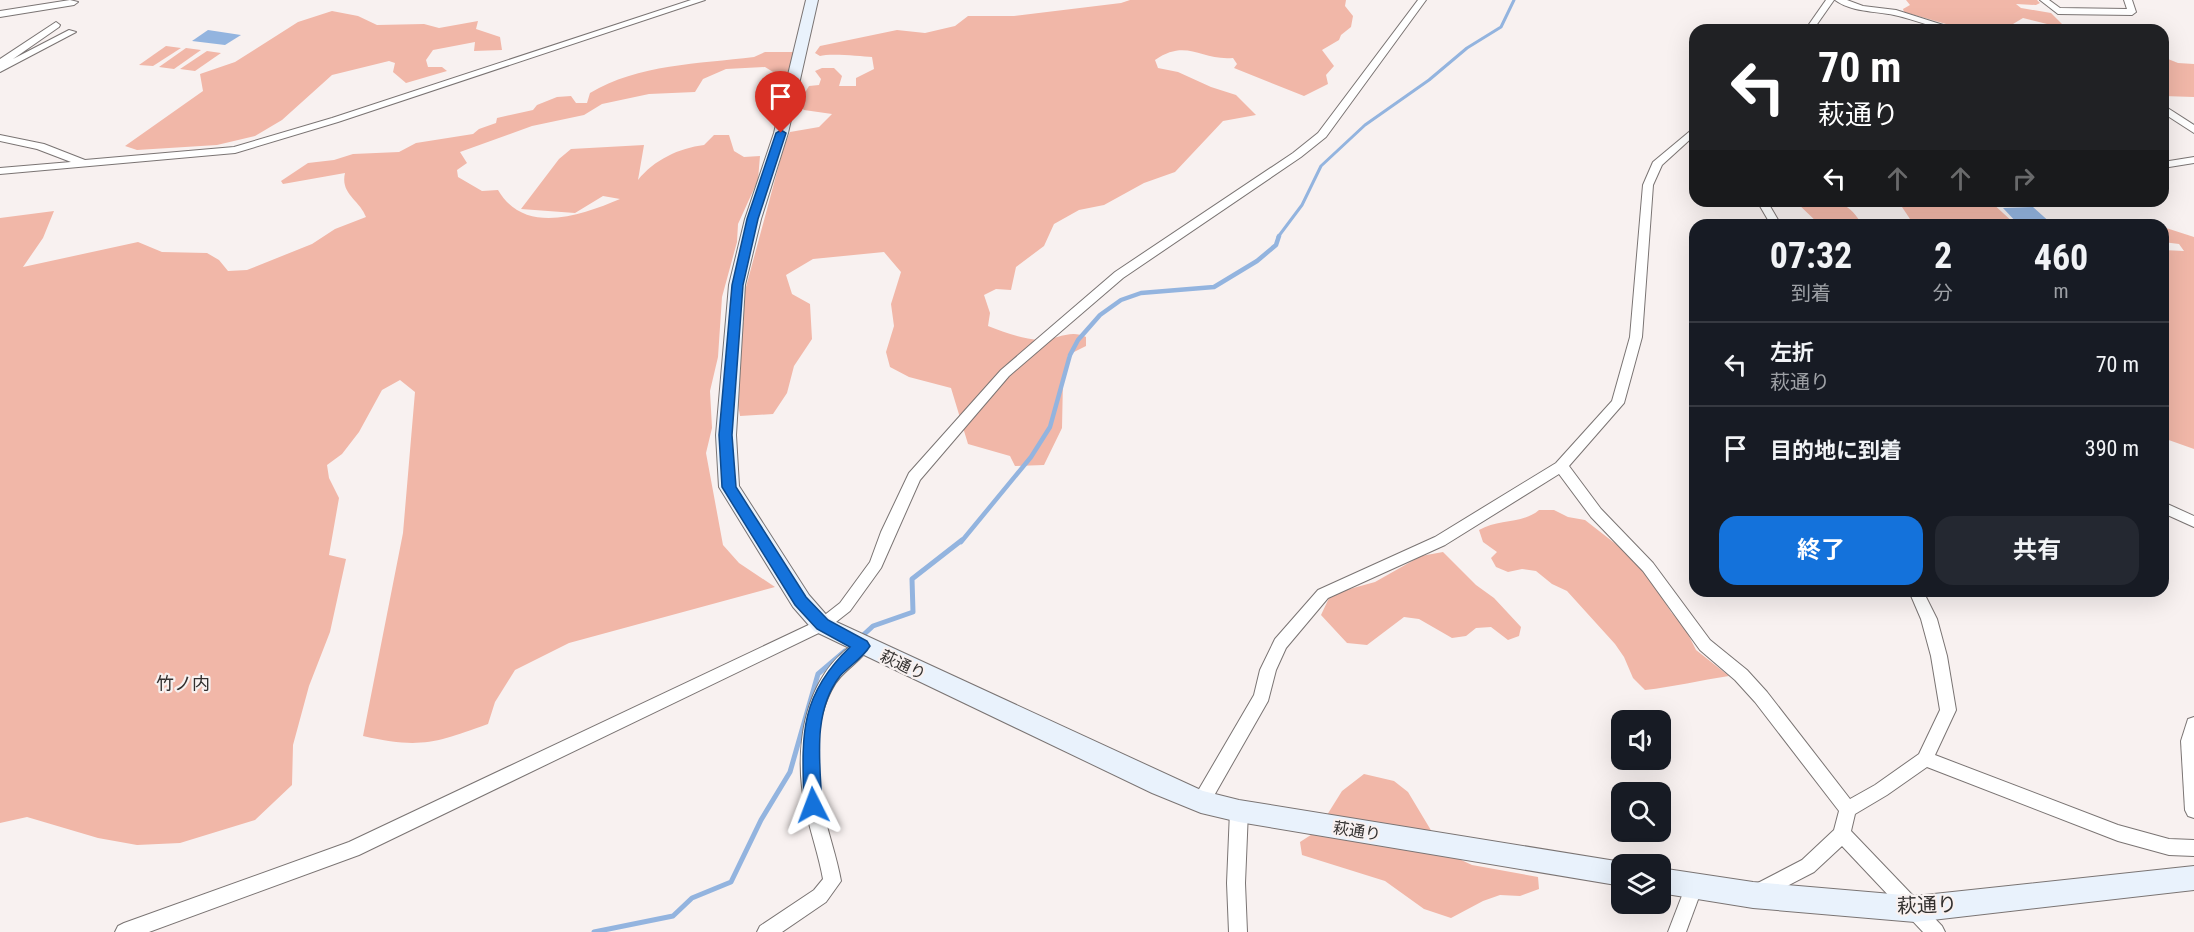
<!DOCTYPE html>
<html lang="ja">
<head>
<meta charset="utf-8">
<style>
  body { margin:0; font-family:"Roboto Condensed","Noto Sans JP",sans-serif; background:#242831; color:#f1f3f6; height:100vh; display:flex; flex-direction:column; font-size:22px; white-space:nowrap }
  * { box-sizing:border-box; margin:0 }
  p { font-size:20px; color:#9ea1a6 }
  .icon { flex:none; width:33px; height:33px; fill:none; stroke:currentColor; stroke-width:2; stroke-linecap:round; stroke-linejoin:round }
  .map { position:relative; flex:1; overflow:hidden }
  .details { position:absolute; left:1689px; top:219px; width:480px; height:378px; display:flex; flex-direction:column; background:#171b24; border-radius:18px; box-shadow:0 6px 24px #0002 }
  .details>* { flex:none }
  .hud { position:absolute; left:1689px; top:24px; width:480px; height:183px; border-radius:18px; box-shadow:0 6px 24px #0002; background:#202124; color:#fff; overflow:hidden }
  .buttons { position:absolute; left:1611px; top:710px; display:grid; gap:12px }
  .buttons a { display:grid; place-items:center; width:60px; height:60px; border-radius:12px; background:#171b24; box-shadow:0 6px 24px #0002; font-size:30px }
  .pin { position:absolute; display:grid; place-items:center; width:51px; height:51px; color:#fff; margin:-62px -26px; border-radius:50% 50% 50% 0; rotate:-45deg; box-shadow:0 0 6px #0007 }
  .pin .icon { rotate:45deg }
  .me { position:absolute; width:66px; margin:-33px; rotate:357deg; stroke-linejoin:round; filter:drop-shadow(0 0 4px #0008) }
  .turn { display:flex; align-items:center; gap:21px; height:126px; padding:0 30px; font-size:27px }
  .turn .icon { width:78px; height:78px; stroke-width:2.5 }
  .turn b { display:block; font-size:42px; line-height:51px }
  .lanes { display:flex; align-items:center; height:57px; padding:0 30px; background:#0003; justify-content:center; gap:30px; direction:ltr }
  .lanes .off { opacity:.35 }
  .eta { display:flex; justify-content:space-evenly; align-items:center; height:102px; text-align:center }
  .eta b { font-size:36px; font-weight:700; line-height:42px }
  .button { display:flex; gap:12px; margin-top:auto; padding:12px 30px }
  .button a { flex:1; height:69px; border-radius:18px; background:#1472db; color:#fff; font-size:24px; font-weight:700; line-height:69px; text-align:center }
  .button a+a { background:#242831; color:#f1f3f6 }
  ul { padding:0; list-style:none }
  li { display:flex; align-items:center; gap:18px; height:84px; padding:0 30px; border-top:2px solid #363941 }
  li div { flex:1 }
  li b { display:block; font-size:22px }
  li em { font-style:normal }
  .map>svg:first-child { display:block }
  .green { fill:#f1b7a8 }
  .water { fill:#93b4df }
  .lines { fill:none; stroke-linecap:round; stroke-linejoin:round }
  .stream-far2 { stroke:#93b4df; stroke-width:3 }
  .stream-far1 { stroke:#93b4df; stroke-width:4.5 }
  .stream { stroke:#93b4df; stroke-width:5 }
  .street-casing { stroke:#7a7473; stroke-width:2 }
  .secondary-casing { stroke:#7a7473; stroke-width:2 }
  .street { fill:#fff; fill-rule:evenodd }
  .secondary { fill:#e9f2fc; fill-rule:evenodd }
  .route { fill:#1472db; stroke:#0d4a8e; stroke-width:1.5 }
  .labels { text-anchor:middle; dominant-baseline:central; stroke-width:4.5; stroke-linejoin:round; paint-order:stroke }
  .street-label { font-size:16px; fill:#32302f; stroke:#f8f1f0 }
  .neighbourhood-label { font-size:18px; fill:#32302f; stroke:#f8f1f0 }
  .near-street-label { font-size:20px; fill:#32302f; stroke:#f8f1f0 }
</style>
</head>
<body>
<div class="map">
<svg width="2194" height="932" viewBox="0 0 2194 932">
  <rect width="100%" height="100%" fill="#f8f1f0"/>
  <!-- green -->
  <g class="green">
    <path d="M1130 0H1346L1345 6 1353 16 1351 27 1341 35 1339 40 1322 50 1334 66 1326 75 1328 84 1304 96 1234 68 1237 64 1233 58C1201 61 1187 38 1155 60L1158 68 1178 72 1211 87 1236 95 1256 115 1223 121 1175 172 1144 183 1104 205 1079 210 1054 224 1044 246 1016 267 1011 290 996 289 984 295 990 313 988 326C1004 332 1022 339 1040 340 1057 340 1070 329 1086 337V346L1068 355 1063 379 1062 428 1044 465 1015 466 1010 456 968 444 951 388 909 377 890 367 886 352 894 326 891 304 901 272 884 252 813 259 786 275 792 294 810 304 812 339 794 366 787 393 773 414 740 416 736 394 741 368 738 333 744 321 739 313 784 146 790 132 819 127 832 114 804 110 798 104 809 86 819 85 821 79 815 71 822 68H834L842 76 839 86H856V78L874 69 872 57C861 56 829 53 820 56L815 53 820 46 897 30 925 33 955 26 968 16H1014L1121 3Z"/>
    <polygon points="1906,0 2037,0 2040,3 2036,5 2016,4 2021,8 2051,13 2067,29 2023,18 2003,30 1967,30 1904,12 1903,9 1910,5"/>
    <polygon points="332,11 358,16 377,25 424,24 439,28 478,21 476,29 500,37 502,50 474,51 475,42 433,50 426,60 428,67 442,67 447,71 406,83 393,72 395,63 389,61 332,75 282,120 255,136 217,145 137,150 125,146 203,91 200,74 235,62 298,22"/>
    <polygon points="166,46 181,48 153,66 139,65"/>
    <polygon points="186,48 201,50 174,69 159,67"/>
    <polygon points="207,51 221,53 195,71 180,69"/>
    <path d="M765 52H793L795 57 789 75H778L765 67 726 69 703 79 695 92 649 94 602 104 584 115 532 126 460 152 467 163 457 170 458 177 482 191 498 190C525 236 582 215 620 199L603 196 575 213 521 209 559 159 571 149 644 145 638 180C654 160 679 148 704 145L714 135H729L734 151 744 157 760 156 758 180 738 224 737 242 722 297 718 357 710 391 712 428 706 453 723 545 739 563 775 587 569 643 515 670 495 702 488 724C435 743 420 749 363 736L403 533 415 392 400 380 382 390 359 432 342 454 327 465 329 478 339 498 329 555 346 559 330 632 309 686 293 745 292 785 255 820 180 843 137 845 98 838 27 817 0 823V218L54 211 43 238 23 267 138 242 162 252 207 253 219 260 228 271 247 270 312 244 335 229 366 217C360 200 340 194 345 173L283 184 281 181 308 163 334 160 353 154 399 152 416 143 473 134 479 129 496 123 497 118 533 110 537 105 557 97 571 96 576 103H587L590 93C638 64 699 64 754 57Z"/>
    <polygon points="2163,57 2178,63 2194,64 2194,97 2163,96"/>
    <path d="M1795 201C1825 201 1846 195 1862 225H1820Z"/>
    <polygon points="1898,201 1990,201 2016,225 1914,225"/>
    <polygon points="2163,227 2194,237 2194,449 2163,438 2163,250 2184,251 2179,244 2163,242"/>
    <path d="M1539 510H1554L1568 517 1585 520 1626 552 1648 575 1671 612 1685 628 1696 650 1729 676C1700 680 1674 687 1645 690L1633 678 1624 657 1615 644 1567 591 1552 584 1536 571 1522 569 1508 572 1496 567 1491 558 1497 552 1483 542 1479 530C1499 519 1523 524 1539 510Z"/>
    <polygon points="1443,552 1476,585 1494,598 1521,627 1519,636 1508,640 1491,627 1476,628 1466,636 1452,638 1419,619 1404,617 1367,645 1347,643 1321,615 1329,598 1346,590 1375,582 1421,556"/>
    <polygon points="1364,774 1394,781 1408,792 1444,852 1472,865 1538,877 1539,889 1520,896 1500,895 1483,901 1451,918 1424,909 1385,881 1302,855 1300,842 1317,831 1342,791"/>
  </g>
  <!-- water -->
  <g class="water">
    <polygon points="208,30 241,35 225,45 192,41"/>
    <polygon points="2033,207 2053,225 2018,224 2003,208"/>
  </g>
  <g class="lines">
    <!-- stream-far2 -->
    <polyline class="stream-far2" points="1278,237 1302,205 1321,166 1365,125 1429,80 1467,48 1501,27 1514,0"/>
    <!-- stream-far1 -->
    <polyline class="stream-far1" points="961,542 1031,457 1050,427 1070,355 1078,340 1100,315 1121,300 1141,293 1214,287 1257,261 1276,245 1279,236"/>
    <!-- stream -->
    <g class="stream">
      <polyline points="860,638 873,626 913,612 912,579 962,540"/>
      <polyline points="594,932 673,916 692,898 731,882 761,820 790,772 818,674 845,651"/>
    </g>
    <defs>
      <g id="street">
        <polygon points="70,0 78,2 74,5 0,17 0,11"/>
        <polygon points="691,0 705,0 338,122 235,153 0,174 0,168 71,162 37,149 0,141 0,135 44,144 85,160 234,147 332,118"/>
        <polygon points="1418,0 1426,0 1326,137 1301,157 1123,278 1009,376 920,480 881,568 850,611 827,629 359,855 149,932 115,932 118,926 124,923 349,842 817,621 840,603 870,562 881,532 909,473 1001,370 1115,272 1293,153 1318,133"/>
        <polygon points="1826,0 1834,0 1813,30 1805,30"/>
        <path d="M1835 0H1847L1863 6 1896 10 1959 30C1937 30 1917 20 1894 15 1875 11 1851 12 1835 0Z"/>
        <polygon points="2040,0 2049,0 2060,8 2127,9 2124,0 2132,0 2136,12 2132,15 2058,14"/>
        <polygon points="56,22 60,25 59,27 13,59 69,30 76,32 0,72 0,59"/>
        <polygon points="2163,105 2194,125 2194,133 2163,113"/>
        <polygon points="1695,127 1695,135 1662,165 1653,185 1642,337 1624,403 1569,466 1601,509 1653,563 1710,640 1747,670 1767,692 1850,799 1875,785 1919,754 1940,710 1931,656 1921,619 1909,591 1923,591 1937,619 1947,656 1956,710 1935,755 2118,825 2169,839 2194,840 2194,856 2169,855 2118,841 1927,767 1887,795 1855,814 1851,831 1942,926 1945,932 1923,932 1842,846 1814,872 1764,898 1758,901 1752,898 1749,892 1752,886 1802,860 1834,830 1839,811 1755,702 1735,680 1700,650 1643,571 1591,517 1559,474 1445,545 1328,598 1286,648 1276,670 1268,701 1207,808 1201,810 1195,808 1192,802 1195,796 1254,695 1260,670 1275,639 1318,590 1435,537 1556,463 1612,401 1630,337 1643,185 1653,162"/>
        <polygon points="2194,157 2194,163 2163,168 2163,162"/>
        <polygon points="1757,201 1767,201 1781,225 1771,225"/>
        <polygon points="2163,502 2194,516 2194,527 2163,513"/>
        <path d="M862 640 867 641 870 646C862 662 840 671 831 691 813 727 814 776 824 814 829 836 837 858 841 881L826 902 782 932H757L760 926 814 890 823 879C819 856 811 834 806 811 796 767 799 712 825 673 833 661 848 645 862 640Z"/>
        <polygon points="2194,717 2194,818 2188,816 2185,810 2181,741 2188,719"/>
        <polygon points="1239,803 1245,805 1248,811 1245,883 1247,932 1229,932 1227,883 1230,811 1233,805"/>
        <polygon points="1694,877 1700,880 1703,886 1686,932 1668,932 1688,880"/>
      </g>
      <g id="secondary">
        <polygon points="806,0 818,0 788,133 761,219 745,285 736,435 739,486 809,595 830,619 1203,791 1239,800 1622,862 1628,864 1622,864 1622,886 1239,822 1201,813 1152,793 814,631 793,607 719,487 716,435 729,285 745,219 774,133"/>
        <polygon points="2194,866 2194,890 1915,922 1753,908 1660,893 1660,868 1753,882 1915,896"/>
      </g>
    </defs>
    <!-- street casing -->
    <use href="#street" class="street-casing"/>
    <!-- secondary casing -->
    <use href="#secondary" class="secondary-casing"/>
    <!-- street -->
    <use href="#street" class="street"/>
    <!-- secondary -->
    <use href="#secondary" class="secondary"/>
  </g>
  <!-- route -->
  <path class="route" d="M781 130 786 133 758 219 743 285 732 435 736 487 806 597 828 620 867 641 870 646C863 658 849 666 840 676 812 712 820 763 822 805L819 810 813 813 807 810 804 805C802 737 798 697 850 647L817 629 795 605 722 487 719 435 732 285 747 219 776 133Z"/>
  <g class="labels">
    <!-- street labels -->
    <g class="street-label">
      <text transform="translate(903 665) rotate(25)">萩通り</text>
      <text transform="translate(1357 831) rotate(9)">萩通り</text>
    </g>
    <!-- neighbourhood labels -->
    <g class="neighbourhood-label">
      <text x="183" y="683">竹ノ内</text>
    </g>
    <!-- near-street labels -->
    <g class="near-street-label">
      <text transform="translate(1927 905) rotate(-2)">萩通り</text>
    </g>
  </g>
</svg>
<div class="buttons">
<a><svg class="icon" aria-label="sound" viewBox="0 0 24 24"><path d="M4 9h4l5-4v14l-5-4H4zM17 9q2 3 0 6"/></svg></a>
<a><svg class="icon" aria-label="search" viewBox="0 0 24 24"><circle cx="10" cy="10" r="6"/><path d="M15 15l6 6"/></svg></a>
<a><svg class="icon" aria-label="layers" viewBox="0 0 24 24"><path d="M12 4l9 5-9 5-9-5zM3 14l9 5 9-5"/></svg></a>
</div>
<div class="pin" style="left:781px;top:133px;background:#d93025"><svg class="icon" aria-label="arrive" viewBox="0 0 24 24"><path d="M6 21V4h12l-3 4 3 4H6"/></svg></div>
<svg class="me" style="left:813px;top:805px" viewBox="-20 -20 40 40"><path d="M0-17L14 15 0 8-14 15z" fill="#1472db" stroke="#fff" stroke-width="4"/></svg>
<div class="hud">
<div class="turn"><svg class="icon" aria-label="left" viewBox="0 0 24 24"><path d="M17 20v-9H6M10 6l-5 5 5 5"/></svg><div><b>70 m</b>萩通り</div></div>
<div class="lanes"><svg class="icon" aria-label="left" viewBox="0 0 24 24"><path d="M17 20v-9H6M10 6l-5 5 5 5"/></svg><svg class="icon off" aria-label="ahead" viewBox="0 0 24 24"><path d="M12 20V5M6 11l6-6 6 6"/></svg><svg class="icon off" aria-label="ahead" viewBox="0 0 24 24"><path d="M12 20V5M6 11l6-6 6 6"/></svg><svg class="icon off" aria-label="right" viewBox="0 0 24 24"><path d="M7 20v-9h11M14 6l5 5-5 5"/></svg></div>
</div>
<section class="details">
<div class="eta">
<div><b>07:32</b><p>到着</p></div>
<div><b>2</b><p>分</p></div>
<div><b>460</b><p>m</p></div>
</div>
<ul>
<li><svg class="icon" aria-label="left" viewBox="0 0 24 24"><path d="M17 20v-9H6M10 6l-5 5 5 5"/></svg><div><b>左折</b><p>萩通り</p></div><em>70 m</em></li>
<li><svg class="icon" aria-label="arrive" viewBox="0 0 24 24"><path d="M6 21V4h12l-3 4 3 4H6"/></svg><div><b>目的地に到着</b></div><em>390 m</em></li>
</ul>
<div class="button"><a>終了</a><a>共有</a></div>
</section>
</div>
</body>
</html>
